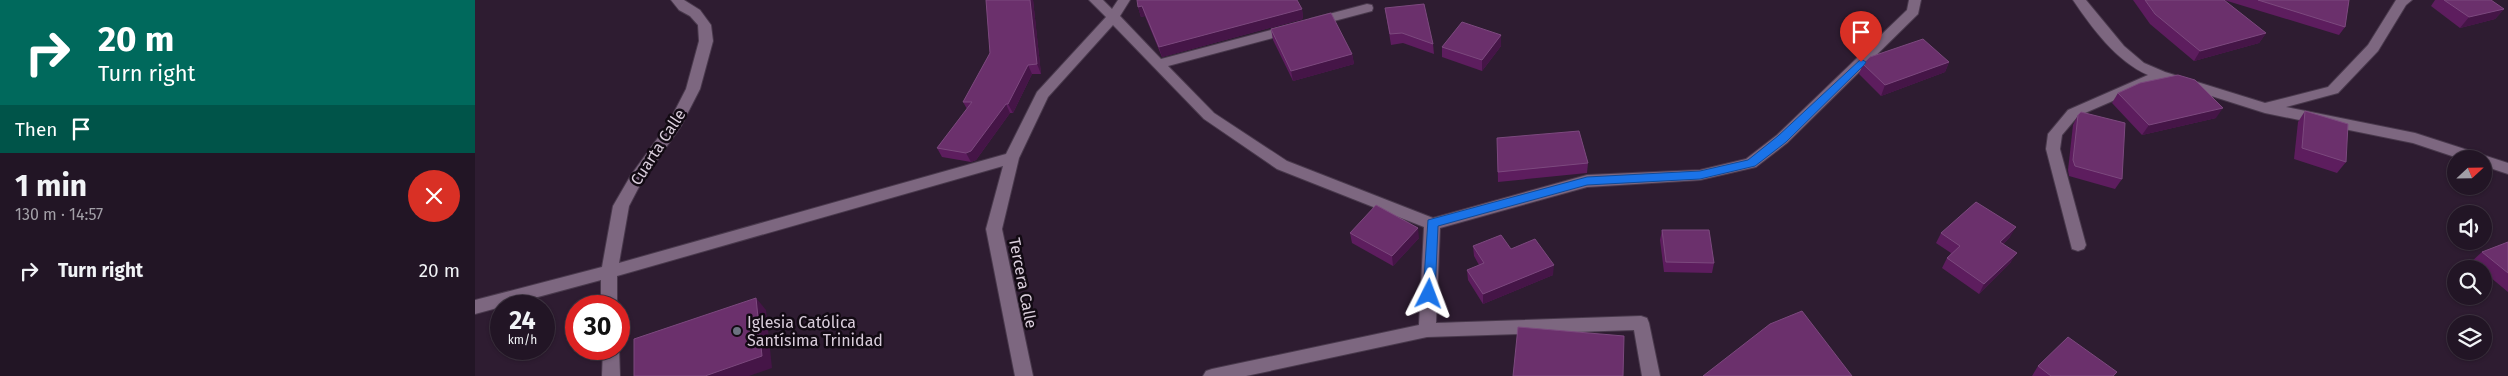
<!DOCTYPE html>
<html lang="en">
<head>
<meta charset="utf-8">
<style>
  body { margin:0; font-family:"Fira Sans",sans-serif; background:#2e2232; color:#f1f3f6; height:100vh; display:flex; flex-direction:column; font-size:19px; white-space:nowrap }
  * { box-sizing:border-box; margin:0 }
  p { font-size:16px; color:#a29fa7 }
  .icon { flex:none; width:28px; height:28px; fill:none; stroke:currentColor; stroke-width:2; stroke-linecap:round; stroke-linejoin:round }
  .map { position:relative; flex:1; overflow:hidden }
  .sheet { display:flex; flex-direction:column; background:#221525; width:475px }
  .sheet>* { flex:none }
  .banner { background:#00695c; color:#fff; overflow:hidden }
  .needle { width:32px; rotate:68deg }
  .fabs { position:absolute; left:1972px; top:150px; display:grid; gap:10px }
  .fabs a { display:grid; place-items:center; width:45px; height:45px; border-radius:50%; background:#221525; box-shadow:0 1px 4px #0004,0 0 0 1px #3f3442; font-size:25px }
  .speed { position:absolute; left:15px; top:295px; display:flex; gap:10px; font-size:25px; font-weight:700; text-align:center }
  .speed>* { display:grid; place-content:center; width:65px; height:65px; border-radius:50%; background:#221525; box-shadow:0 1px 4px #0004,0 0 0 1px #3f3442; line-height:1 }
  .speed small { font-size:12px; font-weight:400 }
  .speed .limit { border:8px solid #d22; background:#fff; color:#111 }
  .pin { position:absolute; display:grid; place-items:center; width:42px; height:42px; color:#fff; margin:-51px -21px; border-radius:50% 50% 50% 0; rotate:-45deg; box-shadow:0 0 5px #0007 }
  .pin .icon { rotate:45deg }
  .me { position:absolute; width:55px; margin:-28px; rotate:3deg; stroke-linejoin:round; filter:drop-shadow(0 0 4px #0008) }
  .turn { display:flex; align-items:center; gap:18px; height:105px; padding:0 15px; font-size:22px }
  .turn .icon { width:65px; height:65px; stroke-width:2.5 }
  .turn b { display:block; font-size:35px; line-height:42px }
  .then { display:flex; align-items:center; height:48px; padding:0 15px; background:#0003; gap:10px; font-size:19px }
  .round { display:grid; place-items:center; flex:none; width:52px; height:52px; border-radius:26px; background:#2e2232 }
  .headline { display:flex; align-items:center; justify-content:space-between; height:85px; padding:0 15px }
  h1 { font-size:30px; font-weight:700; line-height:38px }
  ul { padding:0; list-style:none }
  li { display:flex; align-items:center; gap:15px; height:65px; padding:0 15px }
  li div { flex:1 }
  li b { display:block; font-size:19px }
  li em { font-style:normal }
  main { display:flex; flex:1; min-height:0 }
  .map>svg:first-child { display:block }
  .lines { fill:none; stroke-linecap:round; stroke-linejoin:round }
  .minor-casing { stroke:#49394c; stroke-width:2 }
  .minor { fill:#7d6780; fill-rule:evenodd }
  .wall { fill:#5d1d5e }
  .shaded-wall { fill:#451547 }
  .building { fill:#6b306c; stroke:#7c497e }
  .route { fill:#1a73e8; stroke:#114b97 }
  .worship-dot { fill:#6b7280; stroke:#120a13; stroke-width:2 }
  .labels { text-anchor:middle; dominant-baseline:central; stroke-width:5; stroke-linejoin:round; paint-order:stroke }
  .street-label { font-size:16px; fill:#dacedc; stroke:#120a13 }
  .poi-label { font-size:16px; fill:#dacedc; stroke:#120a13; text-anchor:start }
</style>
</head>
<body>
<main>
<section class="sheet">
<div class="banner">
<div class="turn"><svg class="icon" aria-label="right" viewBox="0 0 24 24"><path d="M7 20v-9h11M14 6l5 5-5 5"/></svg><div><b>20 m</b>Turn right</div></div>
<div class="then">Then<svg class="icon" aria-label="arrive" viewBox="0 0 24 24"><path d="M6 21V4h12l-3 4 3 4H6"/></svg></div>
</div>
<div class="headline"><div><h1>1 min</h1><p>130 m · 14:57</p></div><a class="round" style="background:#d93025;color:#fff"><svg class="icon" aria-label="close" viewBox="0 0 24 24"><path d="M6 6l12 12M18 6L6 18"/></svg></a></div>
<ul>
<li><svg class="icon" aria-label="right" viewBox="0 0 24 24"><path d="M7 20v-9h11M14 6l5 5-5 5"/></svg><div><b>Turn right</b></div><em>20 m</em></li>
</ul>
</section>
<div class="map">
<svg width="2033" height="376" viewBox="0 0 2033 376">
  <rect width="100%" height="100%" fill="#2e1c31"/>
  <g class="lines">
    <defs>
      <g id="minor">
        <polygon points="196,0 209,0 225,10 236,25 238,41 225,89 206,126 166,183 154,206 144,263 531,154 562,92 631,17 614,0 628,0 637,9 643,0 655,0 645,16 686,59 815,25 820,26 822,29 820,32 693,66 739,113 812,161 958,218 1112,175 1225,170 1271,159 1302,135 1432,10 1434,0 1446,0 1443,14 1312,143 1281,167 1225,180 1112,187 965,228 961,323 1166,316 1172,318 1174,323 1185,376 1167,376 1159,330 952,337 771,376 728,376 731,371 737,369 944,325 949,227 802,169 729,119 638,25 573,97 544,158 527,229 558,376 540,376 511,229 528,166 142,276 142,306 126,306 126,280 0,314 0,300 127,267 138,206 156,175 193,124 211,89 224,41 223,25 215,16 204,10"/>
        <path d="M1598 0H1611L1649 46 1669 63 1690 72 1790 103 1853 87 1893 45 1921 0H1937L1931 5 1903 51 1863 93 1811 107 1940 133 2033 163V174L2009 166V159H1986L1938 143 1790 113 1686 80 1603 116 1587 135 1585 149 1611 245 1609 249 1603 251 1597 249 1571 149 1573 134 1593 110 1673 75C1641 61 1617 28 1598 0Z"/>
        <polygon points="892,4 897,5 898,8 897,11 840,26 834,22 835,19"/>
        <polygon points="144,348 145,376 127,376 128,349"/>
      </g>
    </defs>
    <!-- minor casing -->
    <use href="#minor" class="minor-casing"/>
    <!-- minor -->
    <use href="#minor" class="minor"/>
  </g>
  <!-- wall -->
  <g class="wall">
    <polygon points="511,0 558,0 566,74 557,74 538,113 535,113 501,160 496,162 467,157 462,148 492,109 488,102 515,53"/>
    <polygon points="1658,0 1749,0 1791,33 1784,43 1719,61 1675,24"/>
    <polygon points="1749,0 1874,0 1870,27 1864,35"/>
    <polygon points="1960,0 2016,0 2029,9 2020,19 1985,28 1956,6"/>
    <polygon points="663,7 827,9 828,19 687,57 670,16 666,17"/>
    <polygon points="910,8 958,44 959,54 928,43 916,45"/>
    <polygon points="796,29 877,54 879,64 818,81 798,40"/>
    <polygon points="1026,35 1026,46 1007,71 967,57 967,47"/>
    <polygon points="1474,62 1470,72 1406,96 1384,74 1388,64"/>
    <polygon points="1643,93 1741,118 1667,135 1637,103"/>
    <polygon points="1830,111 1871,162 1862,173 1819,159 1823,122"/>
    <polygon points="1603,115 1647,179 1640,189 1594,176 1593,170 1598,125"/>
    <polygon points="1022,138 1113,163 1112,173 1023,182"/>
    <polygon points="1187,230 1239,263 1237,273 1189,272 1185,240"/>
    <polygon points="875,233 944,238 918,266 877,243"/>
    <polygon points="1466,233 1535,237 1528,244 1536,262 1504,294 1467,268 1472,258 1476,253 1461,243"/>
    <polygon points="2033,242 2033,292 2009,272 2009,269 2005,269 1996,262 2007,252"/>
    <polygon points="998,246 1036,249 1078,275 1008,304 993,280 992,270 1004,265 999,256"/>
    <polygon points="1563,366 1642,372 1639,376 1557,376"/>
  </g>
  <!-- shaded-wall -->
  <g class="shaded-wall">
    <polygon points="555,0 558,0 566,74 562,64"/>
    <polygon points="667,6 670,16 666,17 663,7"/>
    <polygon points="827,9 828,19 687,57 684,47"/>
    <polygon points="2029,9 2020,19 1985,28 1994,17"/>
    <polygon points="1791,33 1784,43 1719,61 1725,51"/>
    <polygon points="1026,35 1026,46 1007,71 1007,60"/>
    <polygon points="877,54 879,64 818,81 816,71"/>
    <polygon points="1474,62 1470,72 1406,96 1410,85"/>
    <polygon points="553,65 557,74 538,113 533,104"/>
    <polygon points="531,104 535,113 501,160 496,162 491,153"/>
    <polygon points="1748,108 1741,118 1667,135 1674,125"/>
    <polygon points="1541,227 1535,237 1519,252 1525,242"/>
    <polygon points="943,228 944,238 918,266 917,256"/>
    <polygon points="1542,253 1536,262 1504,294 1509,284"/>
    <polygon points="1079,265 1078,275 1008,304 1008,294"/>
    <polygon points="281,298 291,310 297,368 274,376 230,376"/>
  </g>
  <!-- building -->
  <g class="building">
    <polygon points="511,0 555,0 562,64 553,65 533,104 531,104 496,151 491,153 462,148 497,102 488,102 515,53"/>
    <polygon points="662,0 822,0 827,9 684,47 667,6 663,7"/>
    <polygon points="1670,0 1749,0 1791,33 1725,51 1680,14"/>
    <polygon points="1783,0 1874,0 1870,27"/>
    <polygon points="1969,0 2016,0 2029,9 1994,17"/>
    <polygon points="949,4 958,44 927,33 915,34 910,8"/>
    <polygon points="856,13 877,54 816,71 796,29"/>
    <polygon points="987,22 1026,35 1007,60 967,47"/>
    <polygon points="1448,39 1474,62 1410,85 1388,64 1395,57"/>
    <polygon points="1703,75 1720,80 1748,108 1674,125 1643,93 1665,83"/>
    <polygon points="1830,111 1873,124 1871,162 1827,148"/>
    <polygon points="1606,112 1650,123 1647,179 1600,166 1598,160 1603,115"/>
    <polygon points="1104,131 1113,163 1023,172 1022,138"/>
    <polygon points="1501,202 1541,227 1525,242 1542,253 1509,284 1472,258 1485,246 1466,233"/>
    <polygon points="901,205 943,228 917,256 875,233"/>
    <polygon points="1187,230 1234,230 1239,263 1191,262"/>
    <polygon points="1026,235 1036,249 1060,239 1079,265 1008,294 992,270 1009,263 998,246"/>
    <polygon points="2033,242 2033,273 2007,252"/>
    <polygon points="281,298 287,356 230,376 159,376 159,339"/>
    <polygon points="1327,311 1377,376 1228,376 1295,324"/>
    <polygon points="1043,327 1149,336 1148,376 1038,376"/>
    <polygon points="1593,337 1642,372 1638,376 1576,376 1563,366"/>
  </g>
  <!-- route -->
  <polygon class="route" points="1386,59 1391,62 1389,65 1311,142 1280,166 1225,179 1112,185 963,226 960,294 958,298 950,298 948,294 953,220 1112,177 1225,171 1273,160 1303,136"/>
  <!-- markers -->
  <circle class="worship-dot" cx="262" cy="331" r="5"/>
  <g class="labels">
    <!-- street labels -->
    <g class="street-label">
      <text transform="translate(183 147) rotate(-57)">Cuarta Calle</text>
      <text transform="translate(548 283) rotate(79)">Tercera Calle</text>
    </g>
    <!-- poi labels -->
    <g class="poi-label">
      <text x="272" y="322">Iglesia Católica<tspan x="272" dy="18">Santísima Trinidad</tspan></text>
    </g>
  </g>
</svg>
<div class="fabs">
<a><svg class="needle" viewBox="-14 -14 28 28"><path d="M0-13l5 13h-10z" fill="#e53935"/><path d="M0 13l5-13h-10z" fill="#a29fa7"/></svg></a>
<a><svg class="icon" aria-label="sound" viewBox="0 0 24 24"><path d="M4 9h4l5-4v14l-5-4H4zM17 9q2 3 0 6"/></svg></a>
<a><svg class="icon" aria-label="search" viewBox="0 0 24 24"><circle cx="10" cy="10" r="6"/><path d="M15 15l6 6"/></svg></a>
<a><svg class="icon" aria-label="layers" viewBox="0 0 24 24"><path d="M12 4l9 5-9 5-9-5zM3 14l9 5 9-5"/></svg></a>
</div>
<div class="speed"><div>24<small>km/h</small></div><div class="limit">30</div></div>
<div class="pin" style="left:1386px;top:62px;background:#d93025"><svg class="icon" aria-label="arrive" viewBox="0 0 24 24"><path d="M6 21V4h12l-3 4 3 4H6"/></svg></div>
<svg class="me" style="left:954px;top:294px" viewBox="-20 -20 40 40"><path d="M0-17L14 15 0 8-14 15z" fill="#1a73e8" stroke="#fff" stroke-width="4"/></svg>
</div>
</main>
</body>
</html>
